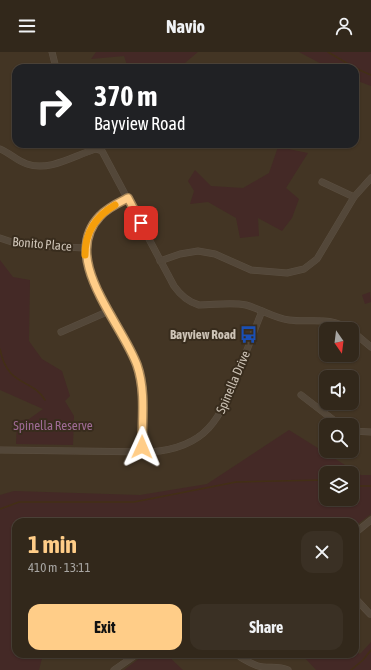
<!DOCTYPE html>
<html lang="en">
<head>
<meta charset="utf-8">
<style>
  body { margin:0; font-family:"Asap Condensed",sans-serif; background:#3a3024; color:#f1f3f6; height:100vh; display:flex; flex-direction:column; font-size:15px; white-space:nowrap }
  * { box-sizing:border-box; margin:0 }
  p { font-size:13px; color:#a8a6a3 }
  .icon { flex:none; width:22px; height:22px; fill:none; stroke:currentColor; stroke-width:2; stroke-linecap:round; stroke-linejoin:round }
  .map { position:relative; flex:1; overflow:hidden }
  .side { position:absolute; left:12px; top:466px; width:347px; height:140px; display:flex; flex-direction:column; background:#32281b; border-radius:12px; box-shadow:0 1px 3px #0004,0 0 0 1px #4d443a }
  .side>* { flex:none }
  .hud { position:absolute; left:12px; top:12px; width:347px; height:84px; border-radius:12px; box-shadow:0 1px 3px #0004,0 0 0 1px #4d443a; background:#202124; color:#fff; overflow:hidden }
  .needle { width:26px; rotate:166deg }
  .controls { position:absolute; left:319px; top:270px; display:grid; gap:8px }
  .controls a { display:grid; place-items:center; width:40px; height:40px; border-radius:8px; background:#32281b; box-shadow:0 1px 3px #0004,0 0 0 1px #4d443a; font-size:20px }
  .pin { position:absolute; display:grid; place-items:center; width:34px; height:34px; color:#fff; margin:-17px; border-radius:8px; box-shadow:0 2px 6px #0006 }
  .me { position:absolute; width:44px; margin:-22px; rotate:1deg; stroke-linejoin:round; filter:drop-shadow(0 0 3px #0008) }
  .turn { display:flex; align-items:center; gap:14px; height:84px; padding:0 16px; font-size:18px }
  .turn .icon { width:52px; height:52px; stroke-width:2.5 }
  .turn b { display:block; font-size:28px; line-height:34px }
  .round { display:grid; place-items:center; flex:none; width:42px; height:42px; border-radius:12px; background:#3a3024 }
  .overview { display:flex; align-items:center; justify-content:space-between; height:68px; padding:0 16px }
  h1 { font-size:24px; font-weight:700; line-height:30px; color:#ffcd88 }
  .cta { display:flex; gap:8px; margin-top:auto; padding:8px 16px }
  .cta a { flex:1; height:46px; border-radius:12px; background:#ffcd88; color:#111; font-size:16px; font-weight:700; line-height:46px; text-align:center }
  .cta a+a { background:#3a3024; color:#f1f3f6 }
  header { display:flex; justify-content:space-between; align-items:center; height:52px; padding:0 16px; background:#32281b; font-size:18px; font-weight:700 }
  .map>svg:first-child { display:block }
  .green { fill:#442926; fill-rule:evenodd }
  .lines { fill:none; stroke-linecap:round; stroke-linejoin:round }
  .stream { stroke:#432f16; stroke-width:1.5 }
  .minor-casing { stroke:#5c5042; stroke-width:7 }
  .minor { stroke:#534739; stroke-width:6 }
  .route-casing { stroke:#a68558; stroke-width:10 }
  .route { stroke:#ffcd88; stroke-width:7 }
  .slow { stroke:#f59e0b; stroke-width:7 }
  .labels { text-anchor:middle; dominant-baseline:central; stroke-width:4; stroke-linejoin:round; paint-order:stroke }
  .street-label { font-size:13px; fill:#cdc3b6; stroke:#382c1d }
  .poi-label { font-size:13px; font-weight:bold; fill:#cdc3b6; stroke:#382c1d; text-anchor:end }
  .park-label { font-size:13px; fill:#9f6b95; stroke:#382c1d }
</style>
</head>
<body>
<header><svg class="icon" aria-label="menu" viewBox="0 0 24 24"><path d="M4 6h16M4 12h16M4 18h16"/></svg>Navio<svg class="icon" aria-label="person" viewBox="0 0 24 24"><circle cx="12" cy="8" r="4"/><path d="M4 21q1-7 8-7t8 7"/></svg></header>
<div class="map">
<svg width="371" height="618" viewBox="0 0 371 618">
  <rect width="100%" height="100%" fill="#433524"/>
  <!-- green -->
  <g class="green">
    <polygon points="96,0 198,0 179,16 128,16 124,4 91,7"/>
    <polygon points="299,0 371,0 371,34 355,28 355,16 329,16"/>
    <polygon points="278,95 308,101 286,136 299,147 292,166 282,179 258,166 259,184 240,186 236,166 208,150 190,152 194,139 188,129 195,118 211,134 243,136 269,121"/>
    <polygon points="0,208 13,225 30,228 29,289 42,307 62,319 70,344 65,349 74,364 73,393 16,392 17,369 29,367 43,357 0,338"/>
    <polygon points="370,240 371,250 365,252 362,243"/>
    <path d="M289 378 361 423H371V462L355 474V470H16V602H43L39 618H0V443L14 439 140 443 207 432ZM326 421H352V447H326Z"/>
    <polygon points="371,590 371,618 316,618 304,605 296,602 355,602 355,599 360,602"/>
    <polygon points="145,602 166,602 183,618 124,618"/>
  </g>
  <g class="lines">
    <!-- stream -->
    <g class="stream">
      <polyline points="328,0 355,16"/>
      <polyline points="355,16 371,23"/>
      <path d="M0 297C7 335 32 326 45 348"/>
      <polyline points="352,434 371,434"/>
      <polyline points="0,457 19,450 134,450 236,430 326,428"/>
      <polyline points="351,618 363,608 371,598"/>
    </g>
    <defs>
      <g id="minor">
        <polyline points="52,0 56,16"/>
        <path d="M0 97C10 101 17 109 27 112 50 120 75 103 96 97L102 99 174 234C181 244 188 250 199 253 214 253 231 250 246 253 261 257 274 266 289 268 311 271 329 264 349 277"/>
        <polyline points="322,130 354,145"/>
        <path d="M128 146C118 151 108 156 100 164 59 206 122 270 136 313 146 341 142 371 142 400"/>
        <polyline points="0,186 21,193 85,196"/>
        <polyline points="160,209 180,202 198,199 215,202 251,218 287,221 304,217 317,207 354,145 371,126"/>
        <polyline points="352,279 371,295"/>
        <polyline points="61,280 109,259"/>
        <polyline points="301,343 340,373"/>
        <polyline points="352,379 371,380"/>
        <path d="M0 398 150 400C207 396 220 367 238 320 247 299 254 279 262 259"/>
        <polyline points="355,481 371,468"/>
        <polyline points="355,546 370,562"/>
        <path d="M239 602 240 605C247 609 254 614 263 615 272 616 279 614 288 618"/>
        <polyline points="114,618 137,602"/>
      </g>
    </defs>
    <!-- minor casing -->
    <use href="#minor" class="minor-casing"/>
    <!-- minor -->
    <use href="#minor" class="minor"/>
  </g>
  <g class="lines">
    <defs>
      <path id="route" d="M141 171 128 146C118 151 107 156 100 164 59 206 122 271 137 313 146 339 142 368 142 395"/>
    </defs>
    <!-- route casing -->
    <use href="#route" class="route-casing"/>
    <!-- route -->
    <use href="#route" class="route"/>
    <!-- slow -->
    <path class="slow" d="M85 203C85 181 96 164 115 153"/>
  </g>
  <!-- icons -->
  <defs>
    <symbol id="bus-bare" viewBox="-9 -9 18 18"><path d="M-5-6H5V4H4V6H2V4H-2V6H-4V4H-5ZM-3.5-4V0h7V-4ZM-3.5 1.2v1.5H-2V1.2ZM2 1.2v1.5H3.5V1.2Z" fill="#1a4fb4" stroke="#382c1d" stroke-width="2.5" paint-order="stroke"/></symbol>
  </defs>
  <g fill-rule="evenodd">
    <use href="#bus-bare" x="236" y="270" width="25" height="25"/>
  </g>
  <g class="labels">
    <!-- street labels -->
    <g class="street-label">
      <text transform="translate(42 192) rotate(5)">Bonito Place</text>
      <text transform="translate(233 330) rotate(-67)">Spinella Drive</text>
    </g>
    <!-- poi labels -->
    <g class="poi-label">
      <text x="236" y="282">Bayview Road</text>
    </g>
    <!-- park labels -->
    <g class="park-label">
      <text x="53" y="373">Spinella Reserve</text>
    </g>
  </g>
</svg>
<div class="controls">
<a><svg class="needle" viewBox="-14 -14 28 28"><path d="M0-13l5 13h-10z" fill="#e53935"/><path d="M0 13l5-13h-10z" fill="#a8a6a3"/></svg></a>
<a><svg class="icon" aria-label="sound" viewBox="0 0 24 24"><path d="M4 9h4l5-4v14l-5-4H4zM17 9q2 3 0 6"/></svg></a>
<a><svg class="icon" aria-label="search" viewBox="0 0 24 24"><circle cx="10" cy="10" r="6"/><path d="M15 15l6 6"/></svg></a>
<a><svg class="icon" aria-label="layers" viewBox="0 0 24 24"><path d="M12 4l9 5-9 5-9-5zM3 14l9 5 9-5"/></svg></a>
</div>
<div class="pin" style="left:141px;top:171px;background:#d93025"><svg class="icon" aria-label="arrive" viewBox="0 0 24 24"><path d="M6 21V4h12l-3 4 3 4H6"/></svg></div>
<svg class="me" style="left:142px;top:395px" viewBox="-20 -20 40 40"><path d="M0-17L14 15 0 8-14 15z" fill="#ffcd88" stroke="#fff" stroke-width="4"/></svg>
<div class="hud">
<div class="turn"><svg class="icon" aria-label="right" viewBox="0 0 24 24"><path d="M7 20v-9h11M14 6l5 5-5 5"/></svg><div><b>370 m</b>Bayview Road</div></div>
</div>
<section class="side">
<div class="overview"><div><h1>1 min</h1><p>410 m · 13:11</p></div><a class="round"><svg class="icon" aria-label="close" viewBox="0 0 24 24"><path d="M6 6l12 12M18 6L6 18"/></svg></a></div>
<div class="cta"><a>Exit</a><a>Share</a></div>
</section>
</div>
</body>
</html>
